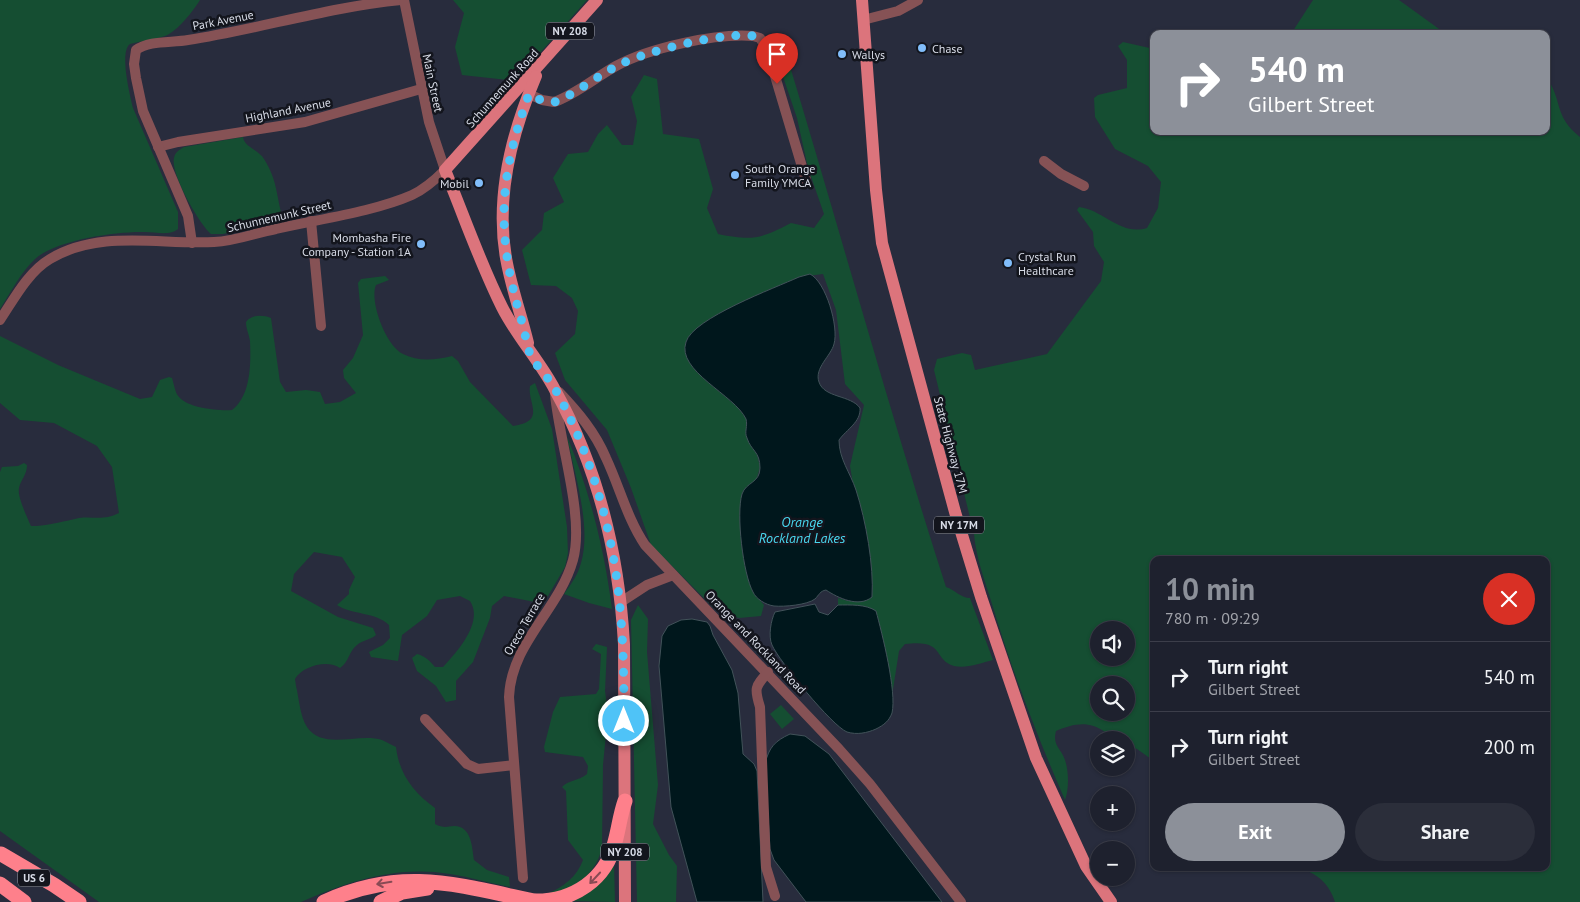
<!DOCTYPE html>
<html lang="en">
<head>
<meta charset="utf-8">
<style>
  body { margin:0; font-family:"PT Sans",sans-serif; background:#2b2e3a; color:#f1f3f6; height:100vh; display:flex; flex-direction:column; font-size:19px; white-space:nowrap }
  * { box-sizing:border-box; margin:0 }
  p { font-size:16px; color:#a1a3aa }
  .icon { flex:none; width:28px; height:28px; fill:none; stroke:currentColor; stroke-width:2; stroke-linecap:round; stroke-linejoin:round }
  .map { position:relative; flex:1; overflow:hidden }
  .side { position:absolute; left:1150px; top:556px; width:400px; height:315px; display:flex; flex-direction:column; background:#1e212e; border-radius:10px; box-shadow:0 1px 4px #0004,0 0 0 1px #3c3e4a }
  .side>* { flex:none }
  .guide { position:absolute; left:1150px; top:30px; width:400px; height:105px; border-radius:10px; box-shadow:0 1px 4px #0004,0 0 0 1px #3c3e4a; background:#8c9099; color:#fff; overflow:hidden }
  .tools { position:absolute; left:1090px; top:621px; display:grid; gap:10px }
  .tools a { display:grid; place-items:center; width:45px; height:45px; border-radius:50%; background:#1e212e; box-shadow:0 1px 4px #0004,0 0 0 1px #3c3e4a; font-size:25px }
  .pin { position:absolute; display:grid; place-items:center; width:42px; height:42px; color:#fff; margin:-51px -21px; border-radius:50% 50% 50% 0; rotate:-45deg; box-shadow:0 0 5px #0007 }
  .pin .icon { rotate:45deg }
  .me { position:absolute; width:55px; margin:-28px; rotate:0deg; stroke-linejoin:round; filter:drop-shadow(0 0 4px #0008) }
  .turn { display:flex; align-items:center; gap:18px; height:105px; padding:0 15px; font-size:22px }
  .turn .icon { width:65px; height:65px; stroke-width:2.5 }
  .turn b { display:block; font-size:35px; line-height:42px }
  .round { display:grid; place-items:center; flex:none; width:52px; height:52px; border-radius:26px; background:#2b2e3a }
  .overview { display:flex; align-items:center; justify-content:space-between; height:85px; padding:0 15px }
  h1 { font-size:30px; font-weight:600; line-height:38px; color:#8c9099 }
  .primary-button { display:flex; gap:10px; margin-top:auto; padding:10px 15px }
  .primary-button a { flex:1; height:58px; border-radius:30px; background:#8c9099; color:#fff; font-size:20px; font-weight:600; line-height:58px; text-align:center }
  .primary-button a+a { background:#2b2e3a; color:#f1f3f6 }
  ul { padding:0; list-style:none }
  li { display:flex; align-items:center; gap:15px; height:70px; padding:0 15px; border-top:1px solid #3c3e4a }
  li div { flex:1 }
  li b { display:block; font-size:19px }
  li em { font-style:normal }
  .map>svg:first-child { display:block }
  .green { fill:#154e32; fill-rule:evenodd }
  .water { fill:#00171c; stroke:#415259 }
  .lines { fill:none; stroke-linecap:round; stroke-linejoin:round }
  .minor { stroke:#865255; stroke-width:10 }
  .major { stroke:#dc747c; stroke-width:12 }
  .highway { stroke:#fe808b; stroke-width:15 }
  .oneway { stroke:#884a54 }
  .route { stroke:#4fc3f7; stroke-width:9; stroke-dasharray:0 16.2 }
  .poi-dot { fill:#81bdfa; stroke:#13151d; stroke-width:2 }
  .labels { text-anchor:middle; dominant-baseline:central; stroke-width:5; stroke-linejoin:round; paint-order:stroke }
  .shield { fill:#13151d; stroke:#9da0aa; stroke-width:1 }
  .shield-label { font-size:11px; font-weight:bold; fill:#d8dce7 }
  .street-label { font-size:12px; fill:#d8dce7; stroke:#13151d }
  .poi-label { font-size:12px; fill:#d8dce7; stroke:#13151d; text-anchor:start }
  .water-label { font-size:14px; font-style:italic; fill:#49d7ef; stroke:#13151d }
</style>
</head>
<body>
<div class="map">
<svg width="1580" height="902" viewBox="0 0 1580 902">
  <rect width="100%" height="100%" fill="#282c3d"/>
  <!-- green -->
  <g class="green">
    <path d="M0 0H200C193 11 178 31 165 36 154 40 141 41 130 44 119 52 130 95 133 108L178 212V229C170 236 156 232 145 232 118 231 55 240 35 259 21 272 11 292 0 309Z"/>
    <polygon points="453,0 587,0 531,63 508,80 462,75 455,47 464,13"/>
    <polygon points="1313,0 1399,0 1446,34 1291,34"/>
    <path d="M1123 42 1154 49V131H1546V77C1563 99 1553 116 1580 137V902H1335C1329 883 1317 873 1298 868H1546V560H1154V761L1137 749 1126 745V740C1116 740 1113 737 1105 732 1088 720 1073 724 1056 731 1052 745 1061 748 1065 760 1069 772 1069 789 1065 800 1037 736 1012 671 992 604 985 581 976 558 974 534L934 370 937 359 962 353 971 355 975 370 1047 354 1101 281 1104 262 1094 246 1093 232 1077 210 1079 207C1104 210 1120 236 1147 228L1158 208 1161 182 1148 166 1115 149 1095 117 1094 98 1098 95 1127 88V60L1118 46ZM1099 630H1126V658H1099ZM1099 685H1126V712H1099Z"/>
    <path d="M779 52 786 53C840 231 889 410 946 587 955 590 961 598 970 598L993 660C981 663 966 669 954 666 932 659 946 639 905 644L899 651 892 696 882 636 854 605H838V598L848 601H866L860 526 850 466 864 405 845 384 836 310 823 274 799 277 733 306 746 409 760 467 756 481 753 592 764 605 761 616 739 618 717 611 651 545 631 488 607 430 565 380 555 353 575 334 578 311 572 298 556 286 531 285 522 250 542 230 544 213 564 202 553 178 568 154 588 152 598 134 607 125 622 145H633L637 121 631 97 644 75 657 79 663 134 699 139 713 189 707 208 718 234C753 241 760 239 791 223L814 228 824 214 808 168 797 118 778 62Z"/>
    <path d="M243 137C244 147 259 150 264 159 278 181 276 196 283 219L223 234H211C199 224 170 173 174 158 175 152 179 150 184 147Z"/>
    <path d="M385 276 389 280 376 285C369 301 386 346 403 354 419 362 435 360 452 356L458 361 470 382 513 426C547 421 527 403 530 386L535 383 552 429 567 527 568 553 565 567 548 596 535 602 504 596 492 606 490 618 473 662 456 681V700L446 702 436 686 417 671 412 658 417 654C425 656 429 660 435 667H443C457 652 484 622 470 601L460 596 437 600 427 616 402 635 398 661 371 657 369 652 383 645 390 638 389 625C376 612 352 615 337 605L349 594V590L355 577 342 557 314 552 294 574 291 591 338 617 373 628 376 635C370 640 363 640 357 645 349 651 349 662 340 668 328 659 302 666 295 679L296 686C299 698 300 717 307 727 323 751 359 732 382 740 387 742 391 745 396 747 399 774 414 793 435 808V824C443 828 446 827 454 826 472 826 472 848 474 860L487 870 509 877 510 887C490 883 470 877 450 874 398 865 348 881 301 902H99L0 831V472L2 467 18 466 24 463 27 465C27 475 21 479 19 488 17 496 27 517 31 526H36C51 525 65 521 79 518 94 516 103 521 119 513L112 467 97 446 54 423 20 420 0 403V336L58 365 140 399 152 397 160 380 169 377 172 378C174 384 175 393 179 397 188 408 218 411 232 410 251 396 251 363 250 341 249 334 246 329 246 322 252 314 263 315 271 318L280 382 286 392 306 390 320 392 325 404 340 402 356 393 344 378 343 370 353 358 363 335 358 283 361 279Z"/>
    <path d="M567 436C590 493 604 547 612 609L589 603 564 594C571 584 578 575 581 563 592 526 574 473 567 436Z"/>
    <polygon points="638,605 648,619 647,652 658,785 653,824 669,855 677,866 676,902 637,902 631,620"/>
    <path d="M596 644 607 647 605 691 608 713 603 765 602 847C596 875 574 890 547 894 563 887 577 877 583 860L568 840 566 791 562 787C568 780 579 781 587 774L588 766 583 757 545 752 544 747 553 712 560 697 596 694 599 689 601 654 592 649Z"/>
    <polygon points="781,705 794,719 782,729 770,714"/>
    <polygon points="614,863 615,902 567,901"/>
  </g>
  <!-- water -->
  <g class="water">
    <path d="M810 274C826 282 839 327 834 344 831 356 814 368 819 382 824 398 851 395 860 408 861 422 847 429 839 440 839 459 850 472 856 490 866 521 874 566 872 597 859 608 838 598 826 590 820 591 819 595 815 599 807 605 784 607 774 606 766 605 756 599 753 592 743 574 736 514 742 494 746 482 760 483 760 468 760 451 751 451 747 438 744 432 748 426 746 419 735 395 676 371 686 342 693 318 775 288 799 277Z"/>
    <path d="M815 604 819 612 828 615 838 605C850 605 866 604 876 611 882 633 897 692 892 713 889 721 884 725 876 729 867 733 857 735 847 732 832 726 779 661 772 645 768 636 771 620 775 612Z"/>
    <polygon points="692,619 707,622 710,626 713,635 732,670 738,693 743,754 754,764 757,771 763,902 697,902 671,807 659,666 662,636 668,626 681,620"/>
    <path d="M790 734 805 736 829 754 942 902H806L774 860 770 849 765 764C769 747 775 741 790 734Z"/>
  </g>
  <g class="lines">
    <!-- minor -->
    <g class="minor">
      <polyline points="863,20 898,11 918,0"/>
      <path d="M529 94 542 100 554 102C575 95 596 77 616 66 649 48 716 33 753 36L760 38 767 49 806 180"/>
      <polyline points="158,147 178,142 305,122 421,89"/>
      <polyline points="1044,161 1061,174 1084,186"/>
      <polyline points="311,221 321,326"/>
      <path d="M192 243 188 216 143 111 136 78 134 64 136 50C149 40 172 43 188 40 259 29 329 7 401 0"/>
      <path d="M0 320C14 299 28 272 50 259 100 229 160 245 214 242 236 241 255 233 276 229 319 219 373 212 412 195 425 189 435 180 445 170L429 122 404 0"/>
      <path d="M559 392C578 412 595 432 606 458 620 488 627 518 645 545L839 749 870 784 961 902"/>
      <polyline points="621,602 647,585 673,575"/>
      <path d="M768 672C755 687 754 688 760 707L766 867 775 896"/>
      <polyline points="425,719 467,764 478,769 514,765"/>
      <path d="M523 878 509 697C511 643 559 610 573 560 585 516 559 442 555 394"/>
    </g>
    <!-- major -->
    <g class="major">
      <path d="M597 0 445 170C464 216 480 263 502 307 517 337 540 361 555 390 598 468 619 555 624 644L625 902"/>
      <polyline points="862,0 876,190 882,243 955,512 981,597 1036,758 1086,866 1111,902"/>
      <path d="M528 343C521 314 511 287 506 258 495 195 512 132 536 76"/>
    </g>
    <!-- highway -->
    <g class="highway">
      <polyline points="1,854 54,885 79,902"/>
      <polyline points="0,884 24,902"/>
      <path d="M536 901C573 901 606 880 615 842 619 828 620 815 625 801"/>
      <path d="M324 902C403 866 458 885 538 902"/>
      <polyline points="381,902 402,892 427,888"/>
    </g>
  </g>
  <!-- one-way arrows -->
  <defs><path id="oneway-shaft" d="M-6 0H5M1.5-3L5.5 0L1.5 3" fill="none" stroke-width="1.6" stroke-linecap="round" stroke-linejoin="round" transform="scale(1.25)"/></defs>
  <g class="oneway">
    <use href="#oneway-shaft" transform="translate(595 878) rotate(133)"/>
    <use href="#oneway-shaft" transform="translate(384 883) rotate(171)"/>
  </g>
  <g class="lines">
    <!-- route -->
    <path class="route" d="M624 721C624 633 621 563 594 479 584 448 571 417 555 389 548 376 534 365 529 351 526 342 525 332 522 322 496 235 498 179 529 94 536 98 545 103 554 102 566 100 602 73 617 66 642 52 732 29 758 37L768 49 777 84"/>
  </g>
  <!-- markers -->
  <g class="poi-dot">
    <circle cx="922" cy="48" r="5"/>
    <circle cx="842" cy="54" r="5"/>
    <circle cx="735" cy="175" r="5"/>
    <circle cx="479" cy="183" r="5"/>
    <circle cx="421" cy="244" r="5"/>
    <circle cx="1008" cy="263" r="5"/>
  </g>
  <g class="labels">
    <!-- shield labels -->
    <g class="shield">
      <rect x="546" y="22.5" width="48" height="17" rx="4"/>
      <rect x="934" y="516.5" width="50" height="17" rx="4"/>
      <rect x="601" y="843.5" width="48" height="17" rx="4"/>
      <rect x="18" y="869.5" width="32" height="17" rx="4"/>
    </g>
    <g class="shield-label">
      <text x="570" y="31">NY 208</text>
      <text x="959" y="525">NY 17M</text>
      <text x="625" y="852">NY 208</text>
      <text x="34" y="878">US 6</text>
    </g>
    <!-- street labels -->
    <g class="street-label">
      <text transform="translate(223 20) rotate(-11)">Park Avenue</text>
      <text transform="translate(433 83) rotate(78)">Main Street</text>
      <text transform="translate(502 88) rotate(-48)">Schunnemunk Road</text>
      <text transform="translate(288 110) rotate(-11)">Highland Avenue</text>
      <text transform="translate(279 216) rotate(-13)">Schunnemunk Street</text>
      <text transform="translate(951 445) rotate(75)">State Highway 17M</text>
      <text transform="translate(524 624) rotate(-60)">Oreco Terrace</text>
      <text transform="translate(756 642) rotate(46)">Orange and Rockland Road</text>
    </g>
    <!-- poi labels -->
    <g class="poi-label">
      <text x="932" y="48">Chase</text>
      <text x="852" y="54">Wallys</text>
      <text x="745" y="168">South Orange<tspan x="745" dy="14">Family YMCA</tspan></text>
      <text x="469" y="183" text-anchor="end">Mobil</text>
      <text x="411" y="237" text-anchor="end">Mombasha Fire<tspan x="411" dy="14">Company - Station 1A</tspan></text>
      <text x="1018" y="256">Crystal Run<tspan x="1018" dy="14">Healthcare</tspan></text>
    </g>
    <!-- water labels -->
    <g class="water-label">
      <text x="802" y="522">Orange<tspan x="802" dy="16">Rockland Lakes</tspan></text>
    </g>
  </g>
</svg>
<div class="tools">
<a><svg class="icon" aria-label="sound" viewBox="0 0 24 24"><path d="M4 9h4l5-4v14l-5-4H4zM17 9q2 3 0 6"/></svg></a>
<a><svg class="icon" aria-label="search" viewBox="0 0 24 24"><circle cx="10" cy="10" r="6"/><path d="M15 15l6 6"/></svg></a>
<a><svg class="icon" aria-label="layers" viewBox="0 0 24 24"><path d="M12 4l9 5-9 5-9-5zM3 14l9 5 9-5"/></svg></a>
<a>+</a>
<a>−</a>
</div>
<div class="pin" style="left:777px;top:84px;background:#d93025"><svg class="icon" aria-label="arrive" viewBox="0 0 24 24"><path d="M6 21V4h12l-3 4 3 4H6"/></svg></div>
<svg class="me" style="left:624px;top:721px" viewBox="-20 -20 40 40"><circle r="17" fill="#4fc3f7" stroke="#fff" stroke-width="3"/><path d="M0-11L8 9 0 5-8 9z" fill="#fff"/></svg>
<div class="guide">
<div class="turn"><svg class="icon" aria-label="right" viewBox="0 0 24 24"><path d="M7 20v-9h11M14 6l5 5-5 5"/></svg><div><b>540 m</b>Gilbert Street</div></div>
</div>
<section class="side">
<div class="overview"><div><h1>10 min</h1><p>780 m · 09:29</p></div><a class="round" style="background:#d93025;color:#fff"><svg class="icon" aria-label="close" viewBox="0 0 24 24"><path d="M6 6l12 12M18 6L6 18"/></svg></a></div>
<ul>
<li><svg class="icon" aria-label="right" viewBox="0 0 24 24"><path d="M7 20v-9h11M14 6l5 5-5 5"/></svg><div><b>Turn right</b><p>Gilbert Street</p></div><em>540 m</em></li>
<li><svg class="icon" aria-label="right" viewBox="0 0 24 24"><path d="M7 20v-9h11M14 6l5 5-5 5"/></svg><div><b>Turn right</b><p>Gilbert Street</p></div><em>200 m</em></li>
</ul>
<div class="primary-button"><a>Exit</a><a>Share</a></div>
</section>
</div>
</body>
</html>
